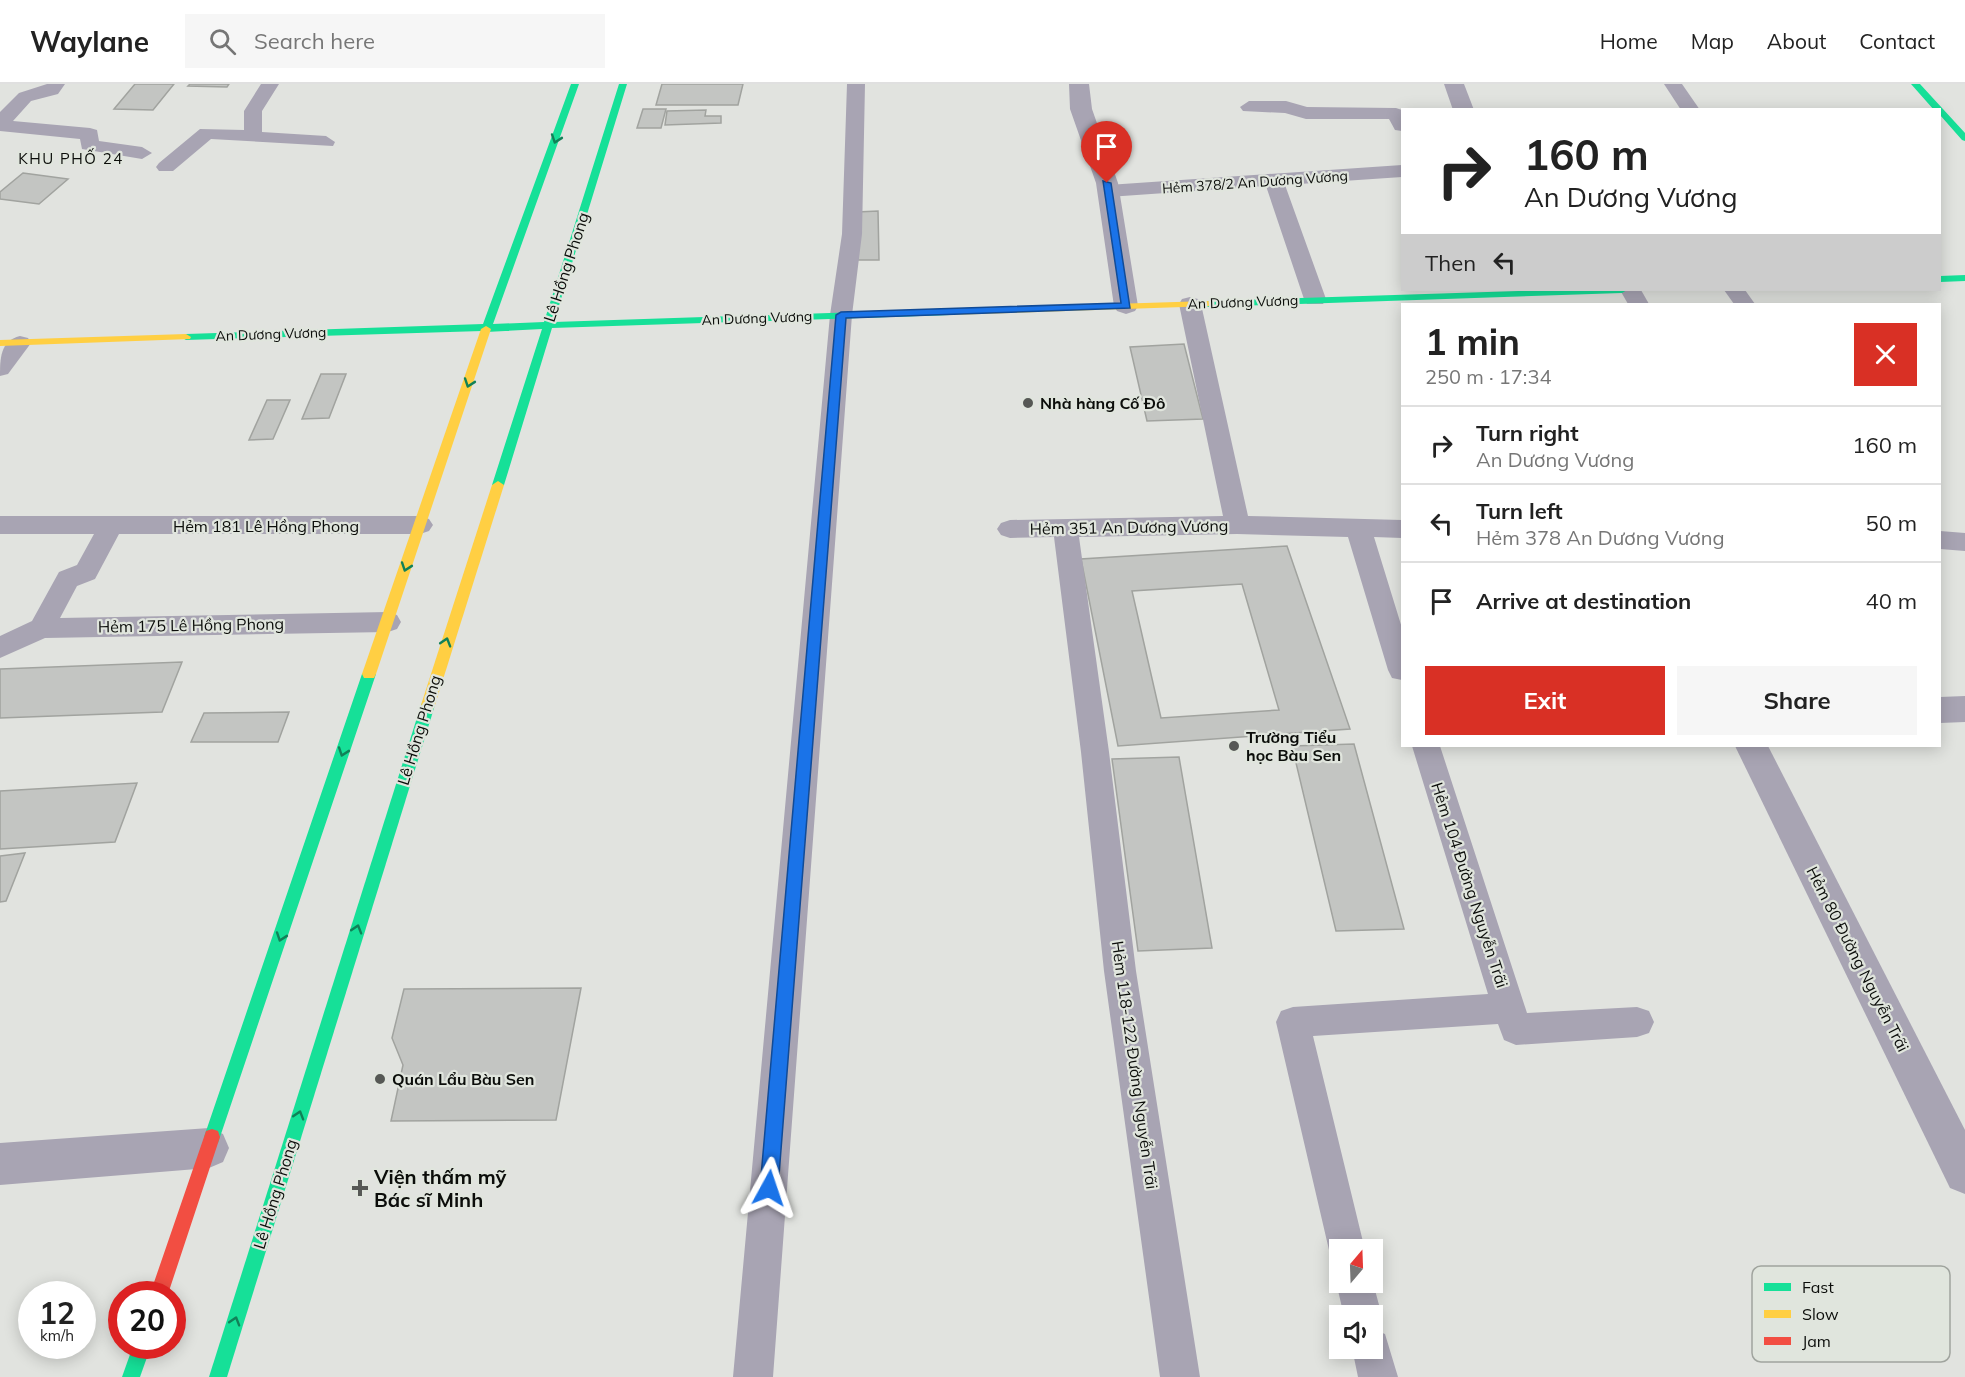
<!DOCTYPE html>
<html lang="en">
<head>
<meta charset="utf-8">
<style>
  body { margin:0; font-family:Mulish,sans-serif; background:#f6f6f6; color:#222; height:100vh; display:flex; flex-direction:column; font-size:22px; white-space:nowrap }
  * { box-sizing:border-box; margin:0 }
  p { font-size:20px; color:#767676 }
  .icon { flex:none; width:33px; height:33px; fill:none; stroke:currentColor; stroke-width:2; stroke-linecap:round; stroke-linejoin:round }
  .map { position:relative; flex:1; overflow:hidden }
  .drawer { position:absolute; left:1401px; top:219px; width:540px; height:444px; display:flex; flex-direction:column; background:#fff; border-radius:0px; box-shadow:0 3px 15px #0003 }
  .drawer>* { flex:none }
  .guide { position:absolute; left:1401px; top:24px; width:540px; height:183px; border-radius:0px; box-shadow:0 3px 15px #0003; background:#fff; color:#222; overflow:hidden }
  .needle { width:39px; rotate:19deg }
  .tools { position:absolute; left:1329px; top:1155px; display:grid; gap:12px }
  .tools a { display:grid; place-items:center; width:54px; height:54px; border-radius:0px; background:#fff; box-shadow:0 3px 15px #0003; font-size:30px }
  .speed { position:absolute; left:18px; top:1197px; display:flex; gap:12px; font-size:30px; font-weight:700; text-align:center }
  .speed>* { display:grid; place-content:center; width:78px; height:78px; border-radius:50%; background:#fff; box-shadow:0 3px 15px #0003; line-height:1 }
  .speed small { font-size:15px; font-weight:400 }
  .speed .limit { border:9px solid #d22; background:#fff; color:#111 }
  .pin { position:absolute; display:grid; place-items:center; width:51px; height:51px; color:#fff; margin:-62px -26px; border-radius:50% 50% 50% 0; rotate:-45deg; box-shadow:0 0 6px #0007 }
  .pin .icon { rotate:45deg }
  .me { position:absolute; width:66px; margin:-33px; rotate:5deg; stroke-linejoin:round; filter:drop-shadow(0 0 4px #0008) }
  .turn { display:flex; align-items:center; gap:21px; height:126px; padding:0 24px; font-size:27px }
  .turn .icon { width:78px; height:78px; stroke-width:2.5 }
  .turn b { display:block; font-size:42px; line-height:51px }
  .then { display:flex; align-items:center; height:57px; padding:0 24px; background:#0003; gap:12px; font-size:22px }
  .round { display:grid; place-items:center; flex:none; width:63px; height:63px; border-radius:0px; background:#f6f6f6 }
  .summary { display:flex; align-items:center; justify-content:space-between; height:102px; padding:0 24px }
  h1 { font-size:36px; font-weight:700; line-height:45px }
  .action { display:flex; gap:12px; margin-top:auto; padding:12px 24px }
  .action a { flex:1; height:69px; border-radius:0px; background:#d93025; color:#fff; font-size:24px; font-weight:700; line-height:69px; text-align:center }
  .action a+a { background:#f6f6f6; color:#222 }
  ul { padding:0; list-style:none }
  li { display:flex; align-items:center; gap:18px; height:78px; padding:0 24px; border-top:2px solid #e0e0e0 }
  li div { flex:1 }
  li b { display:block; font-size:22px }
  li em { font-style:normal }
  header { display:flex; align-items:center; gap:36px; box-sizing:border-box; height:84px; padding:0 30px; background:#fff; border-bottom:2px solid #e0e0e0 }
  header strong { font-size:28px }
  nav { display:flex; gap:33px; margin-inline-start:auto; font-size:21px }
  .search { width:420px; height:54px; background:#f6f6f6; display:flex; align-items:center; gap:15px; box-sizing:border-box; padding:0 21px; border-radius:0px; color:#767676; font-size:22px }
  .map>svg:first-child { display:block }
  .building { fill:#c3c5c2; stroke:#a1a39f; stroke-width:1.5; fill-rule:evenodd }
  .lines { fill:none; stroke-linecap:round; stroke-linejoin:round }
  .lane { fill:#a8a4b3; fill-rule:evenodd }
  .street { fill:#a8a4b3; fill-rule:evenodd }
  .fast { fill:#16e098; fill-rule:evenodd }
  .slow { fill:#ffcf43; fill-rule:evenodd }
  .jam { fill:#f24e42; fill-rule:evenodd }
  .oneway { stroke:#118158 }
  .route { fill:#1a73e8; stroke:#114b97; stroke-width:1.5 }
  .poi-dot { fill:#565855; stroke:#e0e5dd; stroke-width:2 }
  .labels { text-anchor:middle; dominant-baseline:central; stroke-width:4.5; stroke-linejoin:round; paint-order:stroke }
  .far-street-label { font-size:14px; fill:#0b0d0a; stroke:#e0e5dd }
  .far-neighbourhood-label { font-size:15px; letter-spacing:1.5px; fill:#0b0d0a; stroke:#e0e5dd }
  .street-label { font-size:16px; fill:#0b0d0a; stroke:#e0e5dd }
  .poi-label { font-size:16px; font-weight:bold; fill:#0b0d0a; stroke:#e0e5dd; text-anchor:start }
  .near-poi-label { font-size:20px; font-weight:bold; fill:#0b0d0a; stroke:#e0e5dd; text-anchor:start }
  .key { fill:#e0e5dd; stroke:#a0a49e; stroke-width:1.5 }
  .key-label { font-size:16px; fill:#0b0d0a }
</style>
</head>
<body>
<header>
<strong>Waylane</strong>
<div class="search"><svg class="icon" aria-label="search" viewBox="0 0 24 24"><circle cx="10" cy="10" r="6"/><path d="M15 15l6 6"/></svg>Search here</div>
<nav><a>Home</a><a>Map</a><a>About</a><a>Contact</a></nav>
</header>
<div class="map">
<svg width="1965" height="1293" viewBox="0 0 1965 1293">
  <rect width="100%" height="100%" fill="#e1e3df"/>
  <!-- building -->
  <g class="building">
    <polygon points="135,0 174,0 153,26 114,25"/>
    <polygon points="190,0 229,0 227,3 188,2"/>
    <polygon points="662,0 743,0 738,21 656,21"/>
    <polygon points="643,25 666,25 661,44 637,44"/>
    <polygon points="706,26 705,32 721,32 721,39 665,41 667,27"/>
    <polygon points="23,89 68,95 39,120 0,115 0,108"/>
    <polygon points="878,127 879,176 857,176 857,128"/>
    <polygon points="1184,260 1203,335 1147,337 1130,263"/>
    <polygon points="321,290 346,290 329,334 302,335"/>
    <polygon points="267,316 290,316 273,355 249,356"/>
    <path d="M1287 462 1350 645 1118 662 1081 475ZM1242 500 1279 626 1161 634 1132 507Z"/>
    <polygon points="182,578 162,628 0,634 0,585"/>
    <polygon points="289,628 278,658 191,658 204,629"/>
    <polygon points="1354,660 1404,845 1336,847 1292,662"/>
    <polygon points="1179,673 1212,864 1138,867 1112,675"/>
    <polygon points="137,699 115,758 0,765 0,707"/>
    <polygon points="25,769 6,817 0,818 0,772"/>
    <polygon points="581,904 556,1036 391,1037 403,981 392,954 404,905"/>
  </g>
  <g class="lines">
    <!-- lane -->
    <g class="lane">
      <polygon points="47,0 65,0 58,10 31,17 13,37 90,44 97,46 99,57 142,63 152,69 142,75 82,65 80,55 0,47 0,28 19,9"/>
      <polygon points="261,0 279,0 262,27 262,48 326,52 335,58 333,62 211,55 173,87 159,87 156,83 159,79 200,45 244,46 244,27"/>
      <polygon points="847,0 865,0 862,150 852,231 773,1293 733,1293 830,231 842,150"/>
      <polygon points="1664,0 1682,0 1700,26 1681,26"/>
      <polygon points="1249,17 1286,17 1307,23 1396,24 1402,26 1402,47 1395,46 1389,35 1306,35 1285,29 1243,27 1240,23"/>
      <polygon points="1402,81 1402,93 1285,101 1326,215 1323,220 1307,220 1304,215 1266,102 1108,113 1101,111 1098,107 1101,103 1108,101"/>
      <polygon points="1620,206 1641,206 1649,220 1628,220"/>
      <polygon points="1724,206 1745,206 1755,220 1734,220"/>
      <polygon points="1190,213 1198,215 1201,220 1248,432 1402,436 1402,454 1374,453 1402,544 1402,596 1392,594 1388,586 1348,453 1237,450 1079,453 1109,668 1136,887 1200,1293 1160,1293 1104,887 1081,668 1054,453 1010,454 1001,451 997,445 1001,439 1010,436 1223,432 1179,220 1182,215"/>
      <path d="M20 252 28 254 31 259 8 290 0 292C0 275 0 257 20 252Z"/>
      <polygon points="0,432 420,432 429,435 433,441 429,447 420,450 119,450 95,495 77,502 60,534 388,528 397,531 401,538 397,545 388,548 45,554 0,574 0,552 32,537 59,488 77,481 94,450 0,450"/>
      <polygon points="1940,447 1965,449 1965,467 1940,465"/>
      <polygon points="1412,662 1440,662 1527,929 1637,923 1649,927 1654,938 1649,949 1637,953 1516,961 1504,956 1498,940 1313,952 1365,1166 1340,1166 1340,1181 1334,1179 1329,1166 1276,938 1281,927 1293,923 1488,910"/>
      <polygon points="1340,1190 1340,1198 1372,1198 1372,1195 1382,1232 1375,1246 1385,1250 1398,1293 1358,1293 1352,1264 1372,1264 1372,1232 1344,1232 1336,1198"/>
    </g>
    <!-- street -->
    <g class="street">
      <polygon points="1069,0 1089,0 1092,25 1118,99 1138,222 1135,227 1126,230 1117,227 1114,222 1096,99 1070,25"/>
      <polygon points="1444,0 1464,0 1474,26 1453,26"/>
      <polygon points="1965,612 1965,638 1940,639 1940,613"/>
      <polygon points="1735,662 1768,662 1965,1046 1965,1110 1950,1104"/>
      <polygon points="209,1044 223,1050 229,1064 223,1078 209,1084 0,1101 0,1059"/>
    </g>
    <!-- fast -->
    <g class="fast">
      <polygon points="571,0 579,0 493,240 544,238 619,0 627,0 554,238 950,225 955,228 950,231 552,244 504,401 498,405 492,401 542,245 486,248 482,247 186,256 181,253 186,250 483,240"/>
      <polygon points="1911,0 1920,0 1965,49 1965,57 1962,56 1940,31 1940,26 1934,26"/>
      <polygon points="1965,191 1965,197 1940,198 1940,192"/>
      <polygon points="1547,206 1627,206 1622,209 1208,223 1203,220 1208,217"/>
      <polygon points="369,585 376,590 220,1053 218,1059 212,1061 206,1059 204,1053 362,590"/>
      <polygon points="428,616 433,617 435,621 227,1293 209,1293 421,621 423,617"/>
      <polygon points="133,1262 151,1262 140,1293 122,1293"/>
    </g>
    <!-- slow -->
    <g class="slow">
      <polygon points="1208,217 1212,218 1212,222 950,231 945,228 950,225"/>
      <polygon points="486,242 491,245 376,590 374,594 364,594 362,590 481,245"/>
      <polygon points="186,250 191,253 190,255 0,262 0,256"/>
      <polygon points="498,397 504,401 435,621 433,625 423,625 421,621 492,401"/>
    </g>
    <!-- jam -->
    <polygon class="jam" points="212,1045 218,1047 220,1053 168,1210 150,1210 204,1053 206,1047"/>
  </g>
  <!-- one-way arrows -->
  <defs><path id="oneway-chevron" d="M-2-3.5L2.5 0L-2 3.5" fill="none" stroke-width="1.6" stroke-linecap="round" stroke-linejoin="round" transform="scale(1.5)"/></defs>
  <g class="oneway">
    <use href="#oneway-chevron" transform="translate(556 55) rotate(109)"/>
    <use href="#oneway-chevron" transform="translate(469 299) rotate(109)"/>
    <use href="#oneway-chevron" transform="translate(406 483) rotate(109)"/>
    <use href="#oneway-chevron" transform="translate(446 558) rotate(-73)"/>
    <use href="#oneway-chevron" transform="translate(343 668) rotate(109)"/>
    <use href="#oneway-chevron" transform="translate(357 845) rotate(-73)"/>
    <use href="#oneway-chevron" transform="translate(281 853) rotate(109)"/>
    <use href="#oneway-chevron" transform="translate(299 1031) rotate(-73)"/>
    <use href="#oneway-chevron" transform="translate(235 1237) rotate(-73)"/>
  </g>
  <!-- route -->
  <polygon class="route" points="1103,97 1111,99 1130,224 846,234 778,1104 775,1110 769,1113 763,1110 760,1104 836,231 841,228 1121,219"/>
  <!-- markers -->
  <g class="poi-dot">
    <circle cx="1028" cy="319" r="6"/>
    <circle cx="1234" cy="662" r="6"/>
    <circle cx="380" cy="995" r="6"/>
    <path d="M357 1095h6v6h6v6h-6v6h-6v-6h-6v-6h6z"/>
  </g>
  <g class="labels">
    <!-- far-street labels -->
    <g class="far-street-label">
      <text transform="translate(1255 98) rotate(-4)">Hẻm 378/2 An Dương Vương</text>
      <text transform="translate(1243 218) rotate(-2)">An Dương Vương</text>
      <text transform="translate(757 234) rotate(-2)">An Dương Vương</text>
      <text transform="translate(271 250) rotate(-2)">An Dương Vương</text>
    </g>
    <!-- far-neighbourhood labels -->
    <g class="far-neighbourhood-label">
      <text x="71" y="74">KHU PHỐ 24</text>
    </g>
    <!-- street labels -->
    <g class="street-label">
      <text transform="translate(566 183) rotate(-72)">Lê Hồng Phong</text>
      <text x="266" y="442">Hẻm 181 Lê Hồng Phong</text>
      <text transform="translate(1129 443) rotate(-1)">Hẻm 351 An Dương Vương</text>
      <text transform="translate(191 541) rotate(-1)">Hẻm 175 Lê Hồng Phong</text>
      <text transform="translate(419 646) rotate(-73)">Lê Hồng Phong</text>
      <text transform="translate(1470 801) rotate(72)">Hẻm 104 Đường Nguyễn Trãi</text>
      <text transform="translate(1858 875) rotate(63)">Hẻm 80 Đường Nguyễn Trãi</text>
      <text transform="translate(1135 981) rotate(82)">Hẻm 118-122 Đường Nguyễn Trãi</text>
      <text transform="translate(275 1110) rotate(-73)">Lê Hồng Phong</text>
    </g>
    <!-- poi labels -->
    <g class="poi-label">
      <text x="1040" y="319">Nhà hàng Cố Đô</text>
      <text x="1246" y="653">Trường Tiểu<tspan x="1246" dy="18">học Bàu Sen</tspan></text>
      <text x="392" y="995">Quán Lẩu Bàu Sen</text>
    </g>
    <!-- near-poi labels -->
    <g class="near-poi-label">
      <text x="374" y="1092">Viện thấm mỹ<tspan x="374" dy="23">Bác sĩ Minh</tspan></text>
    </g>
  </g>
  <!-- legend -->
  <rect x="1752" y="1182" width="198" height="96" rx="9" class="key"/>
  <rect x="1764" y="1199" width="27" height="8" fill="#16e098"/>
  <rect x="1764" y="1226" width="27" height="8" fill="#ffcf43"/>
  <rect x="1764" y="1253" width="27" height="8" fill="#f24e42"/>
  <g class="key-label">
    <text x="1802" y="1209">Fast</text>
    <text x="1802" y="1236">Slow</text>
    <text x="1802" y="1263">Jam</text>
  </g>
</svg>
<div class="tools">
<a><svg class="needle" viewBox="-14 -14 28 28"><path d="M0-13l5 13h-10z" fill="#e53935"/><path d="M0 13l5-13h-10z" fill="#767676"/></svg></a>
<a><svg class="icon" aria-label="sound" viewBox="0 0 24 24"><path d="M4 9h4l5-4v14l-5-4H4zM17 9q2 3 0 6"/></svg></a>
</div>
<div class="speed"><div>12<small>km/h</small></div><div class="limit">20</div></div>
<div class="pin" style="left:1107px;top:99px;background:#d93025"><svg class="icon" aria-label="arrive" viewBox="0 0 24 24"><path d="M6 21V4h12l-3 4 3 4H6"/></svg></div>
<svg class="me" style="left:769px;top:1104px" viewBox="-20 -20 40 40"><path d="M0-17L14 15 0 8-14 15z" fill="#1a73e8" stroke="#fff" stroke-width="4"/></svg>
<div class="guide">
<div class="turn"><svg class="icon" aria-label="right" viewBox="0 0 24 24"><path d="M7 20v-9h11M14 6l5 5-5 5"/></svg><div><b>160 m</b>An Dương Vương</div></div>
<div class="then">Then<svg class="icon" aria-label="left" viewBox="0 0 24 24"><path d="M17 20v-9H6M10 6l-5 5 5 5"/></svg></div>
</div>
<section class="drawer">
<div class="summary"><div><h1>1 min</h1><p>250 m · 17:34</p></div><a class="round" style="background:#d93025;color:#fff"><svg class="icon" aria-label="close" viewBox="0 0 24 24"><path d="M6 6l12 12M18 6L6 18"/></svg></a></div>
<ul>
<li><svg class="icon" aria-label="right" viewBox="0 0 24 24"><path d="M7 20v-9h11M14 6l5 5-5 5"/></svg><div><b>Turn right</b><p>An Dương Vương</p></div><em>160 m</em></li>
<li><svg class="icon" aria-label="left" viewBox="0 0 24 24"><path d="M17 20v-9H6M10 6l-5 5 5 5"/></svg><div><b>Turn left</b><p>Hẻm 378 An Dương Vương</p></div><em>50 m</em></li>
<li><svg class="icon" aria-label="arrive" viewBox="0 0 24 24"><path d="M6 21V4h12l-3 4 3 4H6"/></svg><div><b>Arrive at destination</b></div><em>40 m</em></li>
</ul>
<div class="action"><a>Exit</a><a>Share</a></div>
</section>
</div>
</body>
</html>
